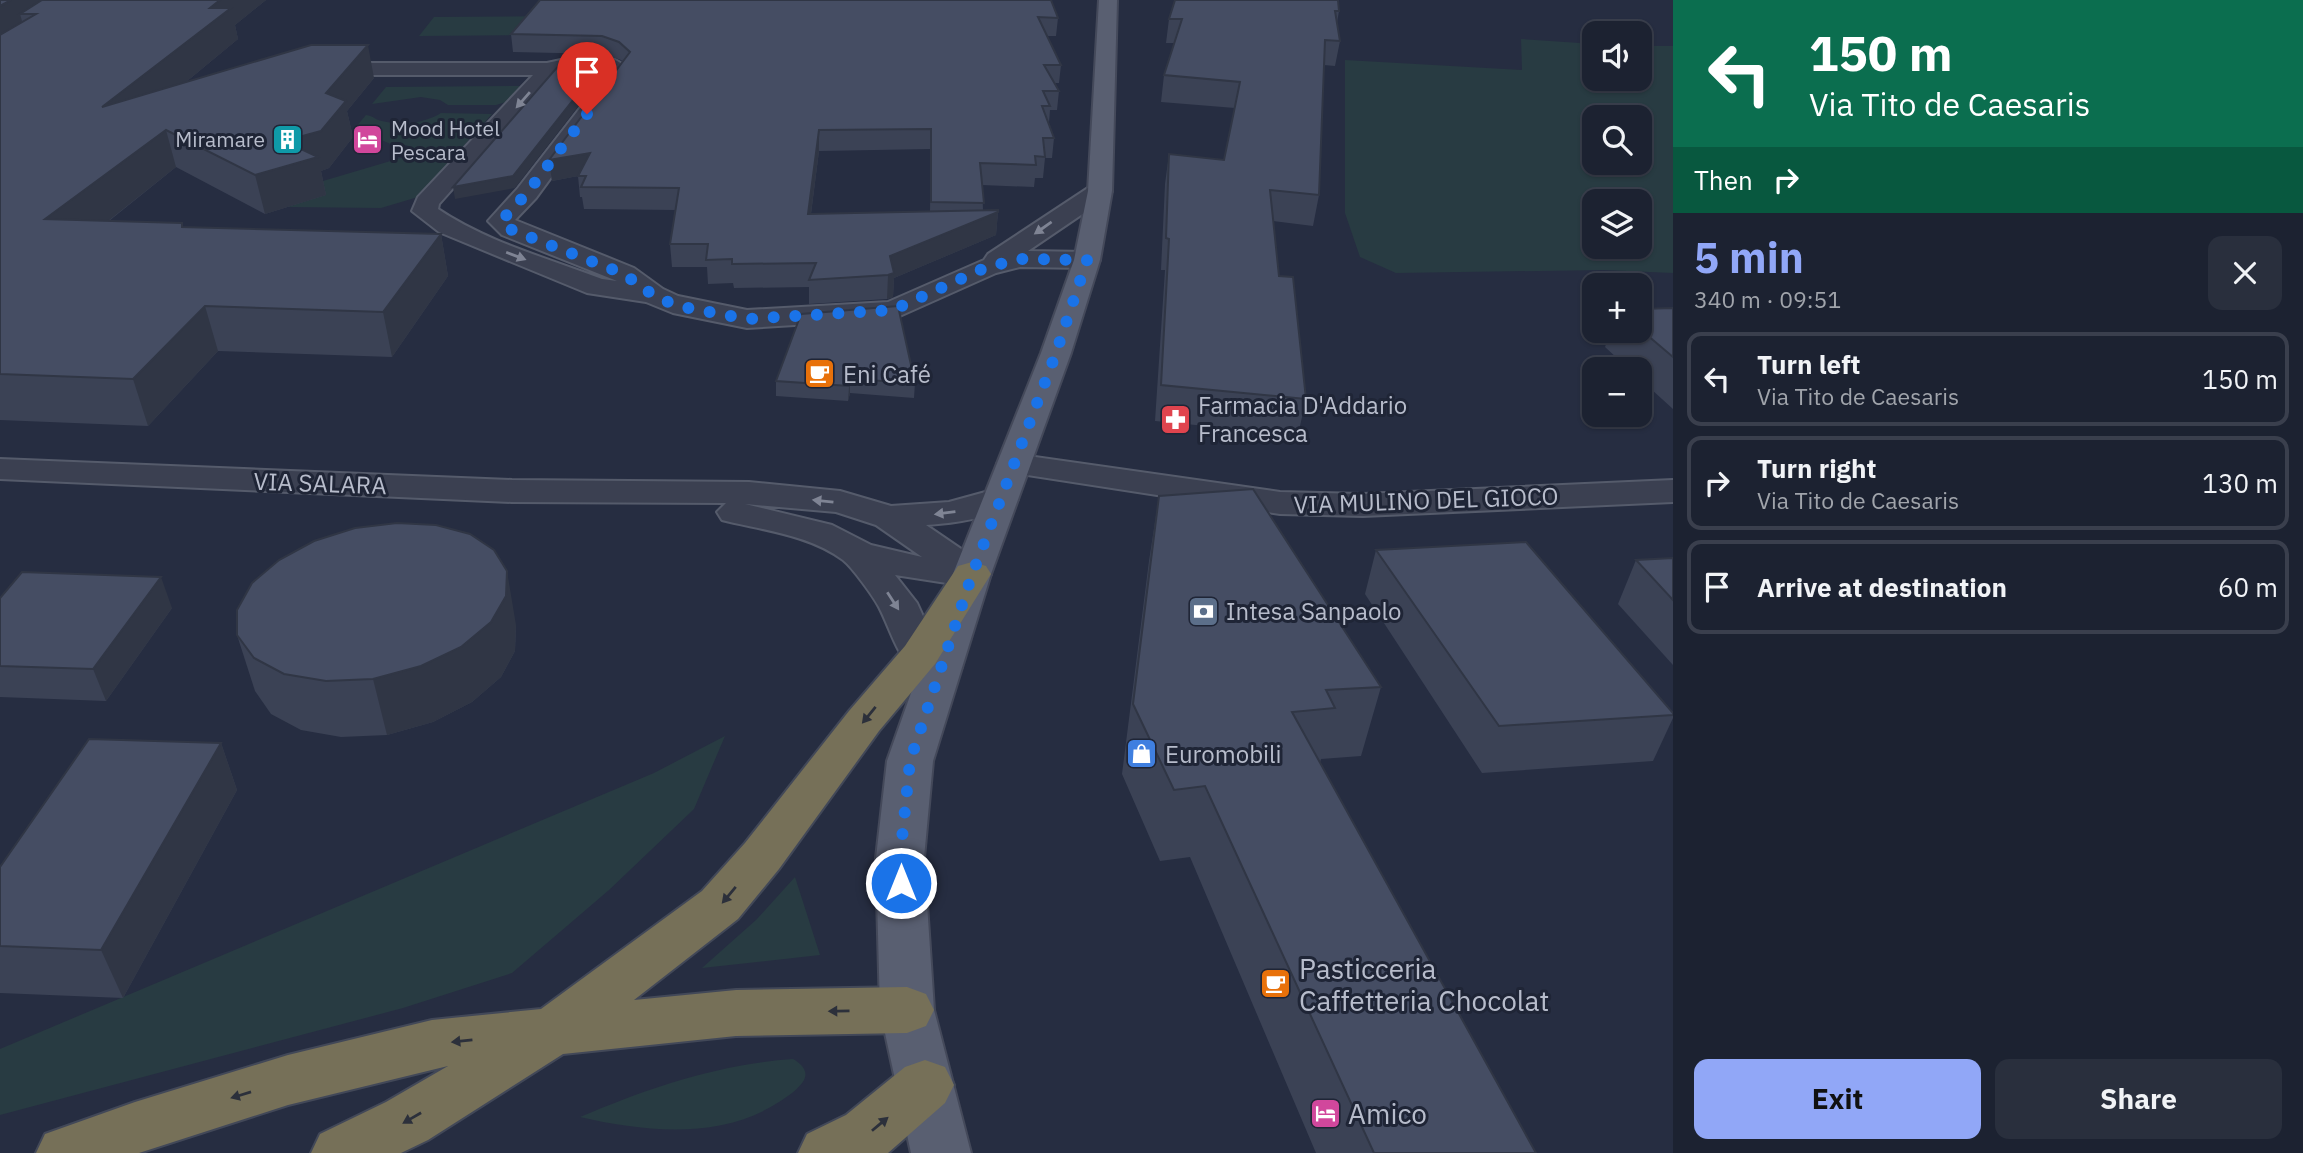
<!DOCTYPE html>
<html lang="en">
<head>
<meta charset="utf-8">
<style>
  body { margin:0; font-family:"IBM Plex Sans",sans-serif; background:#292f3d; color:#f1f3f6; height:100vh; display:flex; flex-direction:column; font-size:26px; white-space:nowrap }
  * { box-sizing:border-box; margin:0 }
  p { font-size:23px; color:#a0a4ab }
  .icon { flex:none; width:38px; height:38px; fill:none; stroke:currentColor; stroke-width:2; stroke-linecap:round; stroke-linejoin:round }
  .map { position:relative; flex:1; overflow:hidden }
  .details { display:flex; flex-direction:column; background:#1c2231; width:630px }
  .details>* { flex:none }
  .guide { background:#0b6e4f; color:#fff; overflow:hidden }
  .tools { position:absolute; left:1582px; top:21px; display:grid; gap:14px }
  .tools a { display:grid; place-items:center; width:70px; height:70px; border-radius:14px; background:#1c2231; box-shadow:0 2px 5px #0004,0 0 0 2px #3a3f4d; font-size:35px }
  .pin { position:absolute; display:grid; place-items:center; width:60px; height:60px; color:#fff; margin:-72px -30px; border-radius:50% 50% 50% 0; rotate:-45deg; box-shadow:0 0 7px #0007 }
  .pin .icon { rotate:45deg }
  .me { position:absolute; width:77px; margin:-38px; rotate:0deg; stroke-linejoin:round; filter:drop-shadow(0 0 5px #0008) }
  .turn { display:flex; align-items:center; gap:24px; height:147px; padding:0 21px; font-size:32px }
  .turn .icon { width:91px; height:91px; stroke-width:2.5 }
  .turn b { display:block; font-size:49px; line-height:60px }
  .then { display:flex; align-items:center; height:66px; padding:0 21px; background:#0003; gap:14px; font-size:26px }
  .round { display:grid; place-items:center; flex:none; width:74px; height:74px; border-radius:14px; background:#292f3d }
  .overview { display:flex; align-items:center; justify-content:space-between; height:119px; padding:0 21px }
  h1 { font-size:42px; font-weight:800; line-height:52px; color:#91a7f7 }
  .action { display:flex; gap:14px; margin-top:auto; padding:14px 21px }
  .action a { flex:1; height:80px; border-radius:14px; background:#91a7f7; color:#111; font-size:28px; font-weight:800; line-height:80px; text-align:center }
  .action a+a { background:#292f3d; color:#f1f3f6 }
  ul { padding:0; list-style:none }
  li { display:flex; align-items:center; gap:21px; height:94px; margin:0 14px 10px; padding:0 7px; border:4px solid #3a3f4d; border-radius:14px }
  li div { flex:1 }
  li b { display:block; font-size:26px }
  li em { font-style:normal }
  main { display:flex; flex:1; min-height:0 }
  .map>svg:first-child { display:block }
  .green { fill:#283b42; fill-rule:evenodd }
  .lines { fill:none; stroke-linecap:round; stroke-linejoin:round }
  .minor-casing { stroke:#555b6b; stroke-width:4 }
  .major-casing { stroke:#44495a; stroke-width:4 }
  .highway-casing { stroke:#424858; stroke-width:4 }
  .minor { fill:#3b4051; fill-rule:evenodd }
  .major { fill:#595f71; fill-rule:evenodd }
  .highway { fill:#767058; fill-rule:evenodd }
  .wall { fill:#3b4255; fill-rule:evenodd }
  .shaded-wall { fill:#303645 }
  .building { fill:#454d63; stroke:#303645; stroke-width:2 }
  .oneway { fill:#7f8494 }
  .oneway2 { fill:#2c303b }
  .route { stroke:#1a73e8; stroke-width:12; stroke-dasharray:0 21.6 }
  .labels { text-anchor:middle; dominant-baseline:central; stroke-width:6; stroke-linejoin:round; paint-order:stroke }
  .far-poi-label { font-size:21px; fill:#b7bccb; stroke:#1f2536; text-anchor:start }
  .poi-label { font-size:24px; fill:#b7bccb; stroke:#1f2536; text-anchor:start }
  .street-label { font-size:24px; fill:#b7bccb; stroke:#1f2536 }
  .near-poi-label { font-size:28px; fill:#b7bccb; stroke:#1f2536; text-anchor:start }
</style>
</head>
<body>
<main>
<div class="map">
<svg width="1673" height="1153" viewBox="0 0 1673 1153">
  <rect width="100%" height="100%" fill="#262d41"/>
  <!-- green -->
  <g class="green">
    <polygon points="567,16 557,35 419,36 434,17"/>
    <path d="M1521 39 1594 44V79H1640V46H1673V273L1603 270 1396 273 1360 257 1345 213V60L1522 70ZM1594 117H1640V163H1594ZM1594 201H1640V247H1594Z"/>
    <polygon points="520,86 506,102 496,105 448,105 440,100 421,97 372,104 386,87"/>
    <path d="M441 113 492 114 418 197 381 208 287 207 325 195 306 186 421 152 406 145 397 147 355 128 366 115C374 116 375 120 382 121 401 126 425 123 441 113Z"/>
    <polygon points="725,736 694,809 609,890 512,973 403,1008 0,1115 0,1049 654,773"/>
    <polygon points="795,877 820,955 702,968 756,920"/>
    <path d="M793 1059C800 1063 809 1070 804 1080 800 1088 787 1097 779 1102 721 1140 645 1132 580 1117 648 1088 718 1064 793 1059Z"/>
  </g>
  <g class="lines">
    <defs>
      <g id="minor">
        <path d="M584 55C601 55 618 57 629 71L536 198 515 220 634 268 663 289 678 296 747 310 888 302 984 260 988 254 1091 186 1100 184 1109 186 1112 191 1109 196 1028 251 1087 252 1096 254 1100 260 1096 266 1087 268 1020 267 996 273 893 319 747 328 673 313 646 302 587 293 439 232 412 211 418 197 533 75H319L312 73 309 69 312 65 319 63H547ZM584 66 600 67 608 72 518 188 488 221 502 235 617 281 602 279C547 258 487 242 438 209L439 204 554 75 569 69Z"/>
        <polygon points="1014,454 1280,492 1363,494 1673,480 1673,502 1363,516 1280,514 1002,471 997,464 1002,457"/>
        <path d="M0 459 512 480 749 482 840 491 891 506 949 502 1000 488 1013 491 1018 499C1005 517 948 524 926 525L986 566 991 574 986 582 966 586 895 575 917 603 937 647 956 658 962 667 956 676C904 690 897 642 879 607 873 596 853 568 843 560 810 535 762 530 722 520L717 512 726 503 512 502 0 479ZM745 504 836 512 876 525 922 557 871 545 832 525Z"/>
      </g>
      <polygon id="major" points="1099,0 1117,0 1112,191 1100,260 1071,353 991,574 933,761 924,858 934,1010 971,1153 911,1153 880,1010 876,858 887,761 953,574 1041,353 1074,260 1088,191"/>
      <g id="highway">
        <polygon points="972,562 986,566 991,574 935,664 879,731 779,869 738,919 634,1000 736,990 907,987 926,994 934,1010 926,1026 907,1033 736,1036 563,1054 428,1140 401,1153 311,1153 320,1134 386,1102 448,1066 288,1105 139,1153 36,1153 45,1134 135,1102 288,1055 432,1020 541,1009 702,891 745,843 849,711 905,646 958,566"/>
        <polygon points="925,1060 945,1067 954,1085 945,1103 888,1153 798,1153 807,1134 846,1115 905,1067"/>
      </g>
    </defs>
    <!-- minor casing -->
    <use href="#minor" class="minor-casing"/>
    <!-- major casing -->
    <use href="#major" class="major-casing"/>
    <!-- highway casing -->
    <use href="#highway" class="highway-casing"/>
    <!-- minor -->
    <use href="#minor" class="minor"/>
    <!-- major -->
    <use href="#major" class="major"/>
    <!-- highway -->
    <use href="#highway" class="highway"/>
  </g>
  <!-- wall -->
  <g class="wall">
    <polygon points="0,0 266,0 235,25 238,39 186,82 374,78 347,111 353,137 329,168 321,171 326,195 265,214 176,167 109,221 182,223 183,227 441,234 448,276 392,357 218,351 148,426 0,420"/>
    <path d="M540 0 1058 18 1056 36H1047L1061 65 1059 83H1055L1059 91 1057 110H1050L1049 123 1054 138 1052 158H1045L1043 178H1035L1034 187 982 185 983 210 998 212 996 235 894 278 893 297 887 299 809 304V287L734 288 733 283 708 284 707 267H672L670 244 675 210 584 209 582 197H580L578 176 552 181 549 160 623 62 621 60 603 54 513 52 511 34ZM931 149 930 211 811 214 819 151Z"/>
    <polygon points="1339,11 1337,23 1340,41 1335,66 1324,65 1319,195 1313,226 1273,221 1279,276 1306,399 1298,435 1155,421 1165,270 1161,270 1165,184 1169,154 1224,160 1235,108 1161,102 1164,75 1174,43 1166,43 1169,19"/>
    <polygon points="1673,308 1673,409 1640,379 1640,369 1629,369 1605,347 1611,331 1640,331 1640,309"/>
    <polygon points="801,314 915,383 914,398 850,393 848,401 776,396 776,381"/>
    <polygon points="1159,496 1381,687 1361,756 1321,759 1320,763 1536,1153 1316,1153 1190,857 1160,861 1122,774 1149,561"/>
    <polygon points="1376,550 1673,713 1673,718 1653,761 1482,773 1365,594"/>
    <polygon points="1673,558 1673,665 1618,604 1636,560"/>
    <polygon points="0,598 172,608 106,701 0,697"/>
    <polygon points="516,625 515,651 501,677 472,702 433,722 387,735 341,737 301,730 271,714 255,691 237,635"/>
    <polygon points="221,743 237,790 123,998 0,993 0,867"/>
  </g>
  <!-- shaded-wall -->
  <g class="shaded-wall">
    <polygon points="11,0 67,0 36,14 20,14 24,28 0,44 0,6"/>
    <polygon points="220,0 266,0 235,25 238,39 112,143 102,107 210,8"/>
    <polygon points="368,45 374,78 347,111 353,137 329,168 321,171 326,195 265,214 255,175"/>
    <polygon points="603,62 604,73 515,188 455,199 453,187"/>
    <polygon points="166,130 176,167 59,260 45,219"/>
    <polygon points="819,130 819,151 808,236 808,214"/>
    <polygon points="590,153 578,176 552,181 549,160"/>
    <polygon points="998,212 996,235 894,278 893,297 887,299 888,275 890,256"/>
    <polygon points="441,234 448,276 392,357 383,312"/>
    <polygon points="205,306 218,351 148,426 133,379"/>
    <polygon points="850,379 850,393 848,401 849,386"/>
    <polygon points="507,571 516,625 515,651 501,677 472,702 433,722 387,735 373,679"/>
    <polygon points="161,577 172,608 106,701 93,669"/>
    <polygon points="221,743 237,790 123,998 101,950"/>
  </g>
  <!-- building -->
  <g class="building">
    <polygon points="0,0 11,0 0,6"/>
    <polygon points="42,0 220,0 210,8 231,8 102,107 311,45 368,45 326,93 346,101 321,131 284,141 318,157 255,175 166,130 45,219 182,223 182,227 441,234 383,312 205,306 133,379 0,374 0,35 36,14 20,14"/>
    <polygon points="540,0 1051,0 1058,18 1038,17 1061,65 1044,65 1059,91 1043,91 1050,106 1042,106 1054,138 1043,138 1045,157 1035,156 1036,165 980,163 984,203 931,202 931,129 819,130 808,214 998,210 998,212 890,256 894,273 888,275 809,280 816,263 732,264 732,259 706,260 708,244 670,244 679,188 581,187 586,176 578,176 590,153 549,160 630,52 619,42 602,36 511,34"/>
    <polygon points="1175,0 1338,0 1339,11 1335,11 1340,41 1325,40 1319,195 1270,190 1279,276 1293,277 1306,399 1161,385 1169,239 1166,238 1169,154 1224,160 1240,82 1164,75 1182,19 1169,19"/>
    <polygon points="583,58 603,62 513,176 453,187 560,64 569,61"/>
    <polygon points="898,306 915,383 850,379 849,386 776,381 801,314"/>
    <polygon points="1673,308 1673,357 1640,329 1640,309"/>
    <polygon points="1253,489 1381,687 1326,690 1335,708 1292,712 1536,1153 1374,1153 1205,786 1174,790 1133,704 1159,496"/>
    <polygon points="397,523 436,525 470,534 494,550 507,571 506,596 491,622 461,647 421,666 373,679 326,681 284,674 254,658 237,635 237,610 252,583 279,560 314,541 355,528"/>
    <polygon points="1526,542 1673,713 1673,715 1499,726 1376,550"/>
    <polygon points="1673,558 1673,600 1636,560"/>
    <polygon points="22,572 161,577 93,669 0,666 0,598"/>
    <polygon points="89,739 221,743 101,950 0,946 0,867"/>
  </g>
  <!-- one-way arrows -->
  <defs><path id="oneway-solid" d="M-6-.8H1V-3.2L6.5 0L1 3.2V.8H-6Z" transform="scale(1.75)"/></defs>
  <g class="oneway">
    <use href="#oneway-solid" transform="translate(523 100) rotate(131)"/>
    <use href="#oneway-solid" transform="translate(1043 228) rotate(145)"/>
    <use href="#oneway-solid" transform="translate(516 256) rotate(21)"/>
    <use href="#oneway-solid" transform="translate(823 501) rotate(-174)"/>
    <use href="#oneway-solid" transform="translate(945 513) rotate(173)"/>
    <use href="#oneway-solid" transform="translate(893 601) rotate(57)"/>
  </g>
  <g class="oneway2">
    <use href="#oneway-solid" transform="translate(869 715) rotate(129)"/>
    <use href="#oneway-solid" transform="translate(729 895) rotate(130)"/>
    <use href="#oneway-solid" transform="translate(839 1011) rotate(179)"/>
    <use href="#oneway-solid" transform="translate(462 1041) rotate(174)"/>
    <use href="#oneway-solid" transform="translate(241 1095) rotate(163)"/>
    <use href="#oneway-solid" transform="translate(412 1118) rotate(150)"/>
    <use href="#oneway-solid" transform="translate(880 1124) rotate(-40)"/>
  </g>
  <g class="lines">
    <!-- route -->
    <polyline class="route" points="587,114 527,193 501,221 512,230 624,274 653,295 668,302 683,307 747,319 893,310 987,267 1004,263 1020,259 1087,260 1056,353 972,575 910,761 900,858 901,883"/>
  </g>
  <!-- icons -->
  <defs>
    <symbol id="building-square" viewBox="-11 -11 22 22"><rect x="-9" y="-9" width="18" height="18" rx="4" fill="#0f9aa8" stroke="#1f2536"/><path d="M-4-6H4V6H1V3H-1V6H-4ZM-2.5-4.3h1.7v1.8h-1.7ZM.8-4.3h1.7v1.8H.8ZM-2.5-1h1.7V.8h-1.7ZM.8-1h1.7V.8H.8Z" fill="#fff"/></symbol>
    <symbol id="hotel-square" viewBox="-11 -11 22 22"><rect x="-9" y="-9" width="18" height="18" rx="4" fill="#d1479c" stroke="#1f2536"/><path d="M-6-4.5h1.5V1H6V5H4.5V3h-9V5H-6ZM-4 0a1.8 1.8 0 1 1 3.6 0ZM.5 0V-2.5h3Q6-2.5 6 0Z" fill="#fff"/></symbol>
    <symbol id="cafe-square" viewBox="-11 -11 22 22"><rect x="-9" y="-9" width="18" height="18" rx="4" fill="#e8710a" stroke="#1f2536"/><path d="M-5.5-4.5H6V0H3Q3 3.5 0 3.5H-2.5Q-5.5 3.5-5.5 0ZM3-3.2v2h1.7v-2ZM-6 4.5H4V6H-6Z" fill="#fff"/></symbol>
    <symbol id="pharmacy-square" viewBox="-11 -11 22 22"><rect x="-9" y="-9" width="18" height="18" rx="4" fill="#e0444e" stroke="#1f2536"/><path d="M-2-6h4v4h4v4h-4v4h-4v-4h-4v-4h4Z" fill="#fff"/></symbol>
    <symbol id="bank-square" viewBox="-11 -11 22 22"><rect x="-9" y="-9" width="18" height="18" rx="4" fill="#5c6f8a" stroke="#1f2536"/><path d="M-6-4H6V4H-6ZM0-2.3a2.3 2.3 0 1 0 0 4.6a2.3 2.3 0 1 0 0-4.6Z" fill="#fff"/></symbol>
    <symbol id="shop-square" viewBox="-11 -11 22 22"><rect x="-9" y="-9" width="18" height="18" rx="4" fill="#3f7fe0" stroke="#1f2536"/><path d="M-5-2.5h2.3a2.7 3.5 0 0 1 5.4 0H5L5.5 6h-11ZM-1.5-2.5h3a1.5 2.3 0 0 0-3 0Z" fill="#fff"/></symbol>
  </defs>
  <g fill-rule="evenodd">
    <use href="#building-square" x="270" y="122" width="35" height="35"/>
    <use href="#hotel-square" x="350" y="122" width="35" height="35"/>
    <use href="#cafe-square" x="802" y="356" width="35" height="35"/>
    <use href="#pharmacy-square" x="1158" y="402" width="35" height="35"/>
    <use href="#bank-square" x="1186" y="594" width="35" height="35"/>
    <use href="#shop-square" x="1124" y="736" width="35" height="35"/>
    <use href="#cafe-square" x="1258" y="966" width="35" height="35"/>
    <use href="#hotel-square" x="1308" y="1096" width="35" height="35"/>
  </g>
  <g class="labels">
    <!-- far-poi labels -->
    <g class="far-poi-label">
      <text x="391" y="128">Mood Hotel<tspan x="391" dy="24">Pescara</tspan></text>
      <text x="265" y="139" text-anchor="end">Miramare</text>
    </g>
    <!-- poi labels -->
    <g class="poi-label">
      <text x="843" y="374">Eni Café</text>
      <text x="1198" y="405">Farmacia D'Addario<tspan x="1198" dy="28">Francesca</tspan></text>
      <text x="1226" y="611">Intesa Sanpaolo</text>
      <text x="1165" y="754">Euromobili</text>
    </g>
    <!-- street labels -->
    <g class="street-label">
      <text transform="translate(320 483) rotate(2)">VIA SALARA</text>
      <text transform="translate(1426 500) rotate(-2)">VIA MULINO DEL GIOCO</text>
    </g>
    <!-- near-poi labels -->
    <g class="near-poi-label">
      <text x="1299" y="968">Pasticceria<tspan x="1299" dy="32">Caffetteria Chocolat</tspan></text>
      <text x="1348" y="1113">Amico</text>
    </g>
  </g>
</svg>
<div class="tools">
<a><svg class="icon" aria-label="sound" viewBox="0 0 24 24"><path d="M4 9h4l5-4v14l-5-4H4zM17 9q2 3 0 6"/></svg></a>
<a><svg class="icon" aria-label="search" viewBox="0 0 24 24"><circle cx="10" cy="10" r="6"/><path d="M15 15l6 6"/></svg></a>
<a><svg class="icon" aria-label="layers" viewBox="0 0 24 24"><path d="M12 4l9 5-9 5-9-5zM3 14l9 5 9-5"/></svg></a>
<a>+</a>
<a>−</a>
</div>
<div class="pin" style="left:587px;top:114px;background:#d93025"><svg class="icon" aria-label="arrive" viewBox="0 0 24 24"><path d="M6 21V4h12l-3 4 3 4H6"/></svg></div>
<svg class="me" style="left:901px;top:883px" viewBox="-20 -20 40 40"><circle r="17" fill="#1a73e8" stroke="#fff" stroke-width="3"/><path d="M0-11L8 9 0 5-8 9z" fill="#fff"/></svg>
</div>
<section class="details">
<div class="guide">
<div class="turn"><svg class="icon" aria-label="left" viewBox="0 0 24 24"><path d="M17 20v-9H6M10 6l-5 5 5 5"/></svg><div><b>150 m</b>Via Tito de Caesaris</div></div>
<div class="then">Then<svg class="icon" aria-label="right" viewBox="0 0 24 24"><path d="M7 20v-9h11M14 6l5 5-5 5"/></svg></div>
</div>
<div class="overview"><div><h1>5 min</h1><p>340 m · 09:51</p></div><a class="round"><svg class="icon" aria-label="close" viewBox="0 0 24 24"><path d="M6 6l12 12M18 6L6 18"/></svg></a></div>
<ul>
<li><svg class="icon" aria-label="left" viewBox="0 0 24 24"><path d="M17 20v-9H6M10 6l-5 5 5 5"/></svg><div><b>Turn left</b><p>Via Tito de Caesaris</p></div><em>150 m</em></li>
<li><svg class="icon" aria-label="right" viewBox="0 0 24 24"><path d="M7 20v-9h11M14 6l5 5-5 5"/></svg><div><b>Turn right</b><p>Via Tito de Caesaris</p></div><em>130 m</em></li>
<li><svg class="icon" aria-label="arrive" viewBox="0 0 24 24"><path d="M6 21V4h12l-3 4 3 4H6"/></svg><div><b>Arrive at destination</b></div><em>60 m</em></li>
</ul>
<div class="action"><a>Exit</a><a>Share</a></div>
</section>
</main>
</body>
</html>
